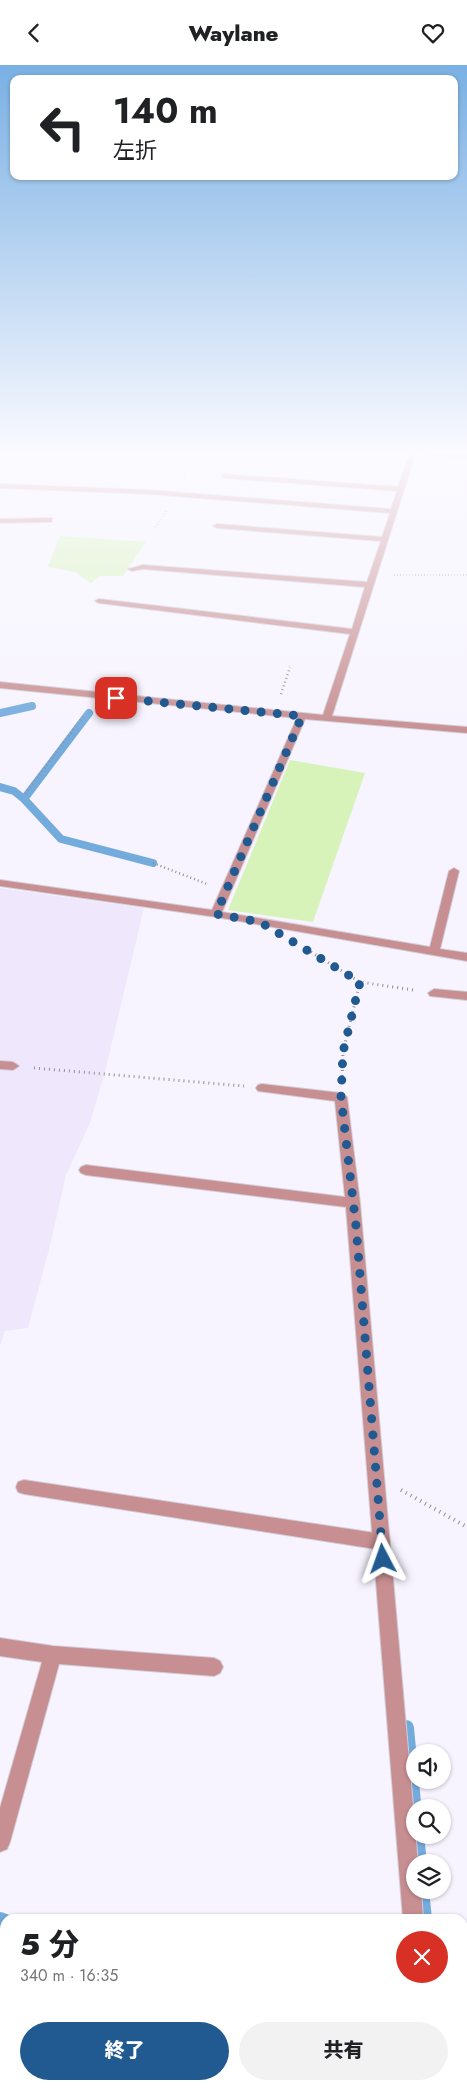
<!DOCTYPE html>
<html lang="ja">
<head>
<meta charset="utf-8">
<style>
  body { margin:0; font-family:Jost,"Noto Sans JP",sans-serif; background:#f2f2f2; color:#202124; height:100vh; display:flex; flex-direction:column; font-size:19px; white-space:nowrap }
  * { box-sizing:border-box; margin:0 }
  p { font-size:16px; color:#757577 }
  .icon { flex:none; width:28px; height:28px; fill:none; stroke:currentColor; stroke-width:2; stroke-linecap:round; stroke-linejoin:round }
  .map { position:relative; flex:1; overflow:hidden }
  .drawer { position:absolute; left:0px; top:1849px; width:468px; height:176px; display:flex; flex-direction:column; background:#fff; border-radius:15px 15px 0 0; box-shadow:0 1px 4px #0004 }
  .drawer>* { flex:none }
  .banner { position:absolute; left:10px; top:10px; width:448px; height:105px; border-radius:10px; box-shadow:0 1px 4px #0004; background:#fff; color:#202124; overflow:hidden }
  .tools { position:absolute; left:406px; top:1679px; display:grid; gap:10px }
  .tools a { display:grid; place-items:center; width:45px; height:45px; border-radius:50%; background:#fff; box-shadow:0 1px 4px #0004; font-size:25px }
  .pin { position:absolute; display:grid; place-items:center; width:42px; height:42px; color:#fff; margin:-21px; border-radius:10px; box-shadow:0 2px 8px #0006 }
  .me { position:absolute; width:55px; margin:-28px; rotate:356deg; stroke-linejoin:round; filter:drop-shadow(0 0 4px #0008) }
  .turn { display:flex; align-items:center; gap:18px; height:105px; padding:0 20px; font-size:22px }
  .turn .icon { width:65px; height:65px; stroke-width:2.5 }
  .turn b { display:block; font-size:35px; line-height:42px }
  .round { display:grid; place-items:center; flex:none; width:52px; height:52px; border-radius:26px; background:#f2f2f2 }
  .head { display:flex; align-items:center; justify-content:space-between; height:85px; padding:0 20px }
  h1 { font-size:30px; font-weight:800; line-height:38px }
  .cta { display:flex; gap:10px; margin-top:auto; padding:10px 20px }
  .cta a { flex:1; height:58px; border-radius:30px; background:#215991; color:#fff; font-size:20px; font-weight:800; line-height:58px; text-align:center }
  .cta a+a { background:#f2f2f2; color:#202124 }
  header { display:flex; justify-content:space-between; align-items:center; height:65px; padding:0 20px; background:#fff; font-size:22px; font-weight:800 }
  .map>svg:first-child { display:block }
  .industrial { fill:#efe8fd }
  .green { fill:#d7f3ba }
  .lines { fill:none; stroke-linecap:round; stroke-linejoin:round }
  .stream-far1 { stroke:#74abdd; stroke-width:8 }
  .stream { stroke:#74abdd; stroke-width:16 }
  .lane-casing { stroke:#d1ced8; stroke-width:2 }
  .street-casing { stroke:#d1ced8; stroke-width:2 }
  .secondary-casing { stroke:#d1ced8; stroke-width:2 }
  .primary-casing { stroke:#d1ced8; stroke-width:2 }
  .path-far3 { stroke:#93909a; stroke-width:2; stroke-dasharray:0.5 2.5; stroke-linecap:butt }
  .path-far2 { stroke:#93909a; stroke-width:2.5; stroke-dasharray:1 3; stroke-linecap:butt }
  .path-far1 { stroke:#93909a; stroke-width:3; stroke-dasharray:1 4; stroke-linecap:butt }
  .path { stroke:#93909a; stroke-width:4; stroke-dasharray:1 4.5; stroke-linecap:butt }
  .lane { fill:#c88f92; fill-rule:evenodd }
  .street { fill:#c88f92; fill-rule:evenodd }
  .secondary { fill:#ac5c63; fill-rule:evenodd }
  .primary { fill:#953441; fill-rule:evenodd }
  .route { stroke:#215991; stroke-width:9; stroke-dasharray:0 16.2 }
</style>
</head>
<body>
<header><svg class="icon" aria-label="back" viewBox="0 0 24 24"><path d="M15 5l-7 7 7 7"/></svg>Waylane<svg class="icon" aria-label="heart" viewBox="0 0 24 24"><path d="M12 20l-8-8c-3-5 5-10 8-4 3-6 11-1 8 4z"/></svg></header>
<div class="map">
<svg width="467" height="2024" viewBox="0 0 467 2024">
  <rect width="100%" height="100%" fill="#f7f4ff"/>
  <!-- industrial -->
  <polygon class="industrial" points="0,823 144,843 106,1003 90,1058 66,1110 50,1181 28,1263 5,1266 0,1280"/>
  <!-- green -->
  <g class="green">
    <polygon points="60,471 146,477 123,511 100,511 91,518 75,507 48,502"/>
    <polygon points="290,695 365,708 313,857 228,845"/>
  </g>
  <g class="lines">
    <!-- stream-far1 -->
    <g class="stream-far1">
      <polyline points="0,648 32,641"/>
      <polyline points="89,648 24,734 61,774 153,798"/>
      <polyline points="0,722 14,726 24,734"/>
    </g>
    <!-- stream -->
    <g class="stream">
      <polyline points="406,1663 415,1759"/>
      <polyline points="416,1770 419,1798"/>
      <polyline points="421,1825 424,1854"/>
      <polyline points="0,1855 5,1857"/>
      <polyline points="462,1971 467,1972"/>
    </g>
    <defs>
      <g id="lane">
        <polygon points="0,996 13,997 19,1001 13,1005 0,1004"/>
        <polygon points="24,1415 382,1469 388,1472 390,1477 388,1482 382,1485 24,1429 18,1427 16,1422 18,1417"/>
        <polygon points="0,1573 53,1581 214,1593 220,1596 223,1602 220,1608 214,1611 59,1599 10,1777 7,1784 0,1787 0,1743 42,1597 0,1591"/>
      </g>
      <g id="street">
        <polygon points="410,387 416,387 332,651 467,662 467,668 305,654 222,847 430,882 449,806 454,803 459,806 440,884 467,888 467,896 216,852 0,821 0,815 212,845 297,653 0,623 0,617 323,650 350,569 99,538 95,536 99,534 352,564 365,522 143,504 132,506 128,504 143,500 367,517 381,476 217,463 213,461 217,459 382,472 390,448 148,429 0,423 0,419 148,425 391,444 397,426 224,413 221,411 224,409 398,422"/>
        <polygon points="52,453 52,457 49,457 0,458 0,454"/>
        <polygon points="434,924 467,927 467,935 430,931 428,928"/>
        <polygon points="262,1019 341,1028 347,1032 360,1138 418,1798 415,1798 415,1825 421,1825 423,1854 403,1854 346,1142 86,1110 81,1108 79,1105 81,1102 86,1100 345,1132 335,1036 258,1026 256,1023 258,1020"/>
        <polygon points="30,2020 52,2020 51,2024 29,2024"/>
        <polygon points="420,2020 442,2020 443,2024 421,2024"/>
      </g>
      <g id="secondary">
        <polygon points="0,1916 5,1917 5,1939 0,1938"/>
        <polygon points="346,2020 381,2020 383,2024 348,2024"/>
      </g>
      <polygon id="primary" points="406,387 467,389 467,393 409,389"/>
    </defs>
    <!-- lane casing -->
    <use href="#lane" class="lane-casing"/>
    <!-- street casing -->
    <use href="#street" class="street-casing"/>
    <!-- secondary casing -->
    <use href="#secondary" class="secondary-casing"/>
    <!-- primary casing -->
    <use href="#primary" class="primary-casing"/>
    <!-- path-far3 -->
    <g class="path-far3">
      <polyline points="181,387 186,406 184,412"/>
      <polyline points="156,462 166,446"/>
      <polyline points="394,510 467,510"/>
    </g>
    <!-- path-far2 -->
    <g class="path-far2">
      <polyline points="281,629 290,602"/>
      <polyline points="25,729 85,649"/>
      <polyline points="153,798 207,819"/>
    </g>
    <!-- path-far1 -->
    <g class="path-far1">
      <polyline points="311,887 360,917 413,925"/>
      <polyline points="34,1003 244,1021"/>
      <polyline points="342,1011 343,987 360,917"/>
    </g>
    <!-- path -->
    <polyline class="path" points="401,1425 467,1462"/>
    <!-- lane -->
    <use href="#lane" class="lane"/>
    <!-- street -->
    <use href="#street" class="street"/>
    <!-- secondary -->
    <use href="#secondary" class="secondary"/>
    <!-- primary -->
    <use href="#primary" class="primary"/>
  </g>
  <!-- sky -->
  <linearGradient id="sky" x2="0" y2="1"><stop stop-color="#79b0e4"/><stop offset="0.58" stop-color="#fbfaff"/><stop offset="1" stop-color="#fbfaff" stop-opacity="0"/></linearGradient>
  <rect width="467" height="670" fill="url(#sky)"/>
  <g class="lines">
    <!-- route -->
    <polyline class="route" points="116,633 302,651 216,849 260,857 360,917 343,987 341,1032 356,1161 383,1494"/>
  </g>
</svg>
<div class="tools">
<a><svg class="icon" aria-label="sound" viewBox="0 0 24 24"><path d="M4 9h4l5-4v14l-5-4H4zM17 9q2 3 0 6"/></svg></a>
<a><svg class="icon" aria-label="search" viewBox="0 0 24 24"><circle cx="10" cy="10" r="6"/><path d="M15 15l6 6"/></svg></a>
<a><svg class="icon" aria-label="layers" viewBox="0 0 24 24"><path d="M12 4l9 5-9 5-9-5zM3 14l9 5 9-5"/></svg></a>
</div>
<div class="pin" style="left:116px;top:633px;background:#d93025"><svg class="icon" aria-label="arrive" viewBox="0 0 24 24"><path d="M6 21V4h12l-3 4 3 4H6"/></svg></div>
<svg class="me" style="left:383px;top:1494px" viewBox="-20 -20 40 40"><path d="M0-17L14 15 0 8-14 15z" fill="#215991" stroke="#fff" stroke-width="4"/></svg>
<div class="banner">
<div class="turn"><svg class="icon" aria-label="left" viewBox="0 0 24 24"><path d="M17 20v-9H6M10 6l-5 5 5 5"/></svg><div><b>140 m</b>左折</div></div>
</div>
<section class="drawer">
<div class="head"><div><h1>5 分</h1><p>340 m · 16:35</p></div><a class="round" style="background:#d93025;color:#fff"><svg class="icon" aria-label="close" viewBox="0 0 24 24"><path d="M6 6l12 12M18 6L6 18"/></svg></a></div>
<div class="cta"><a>終了</a><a>共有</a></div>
</section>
</div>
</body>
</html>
